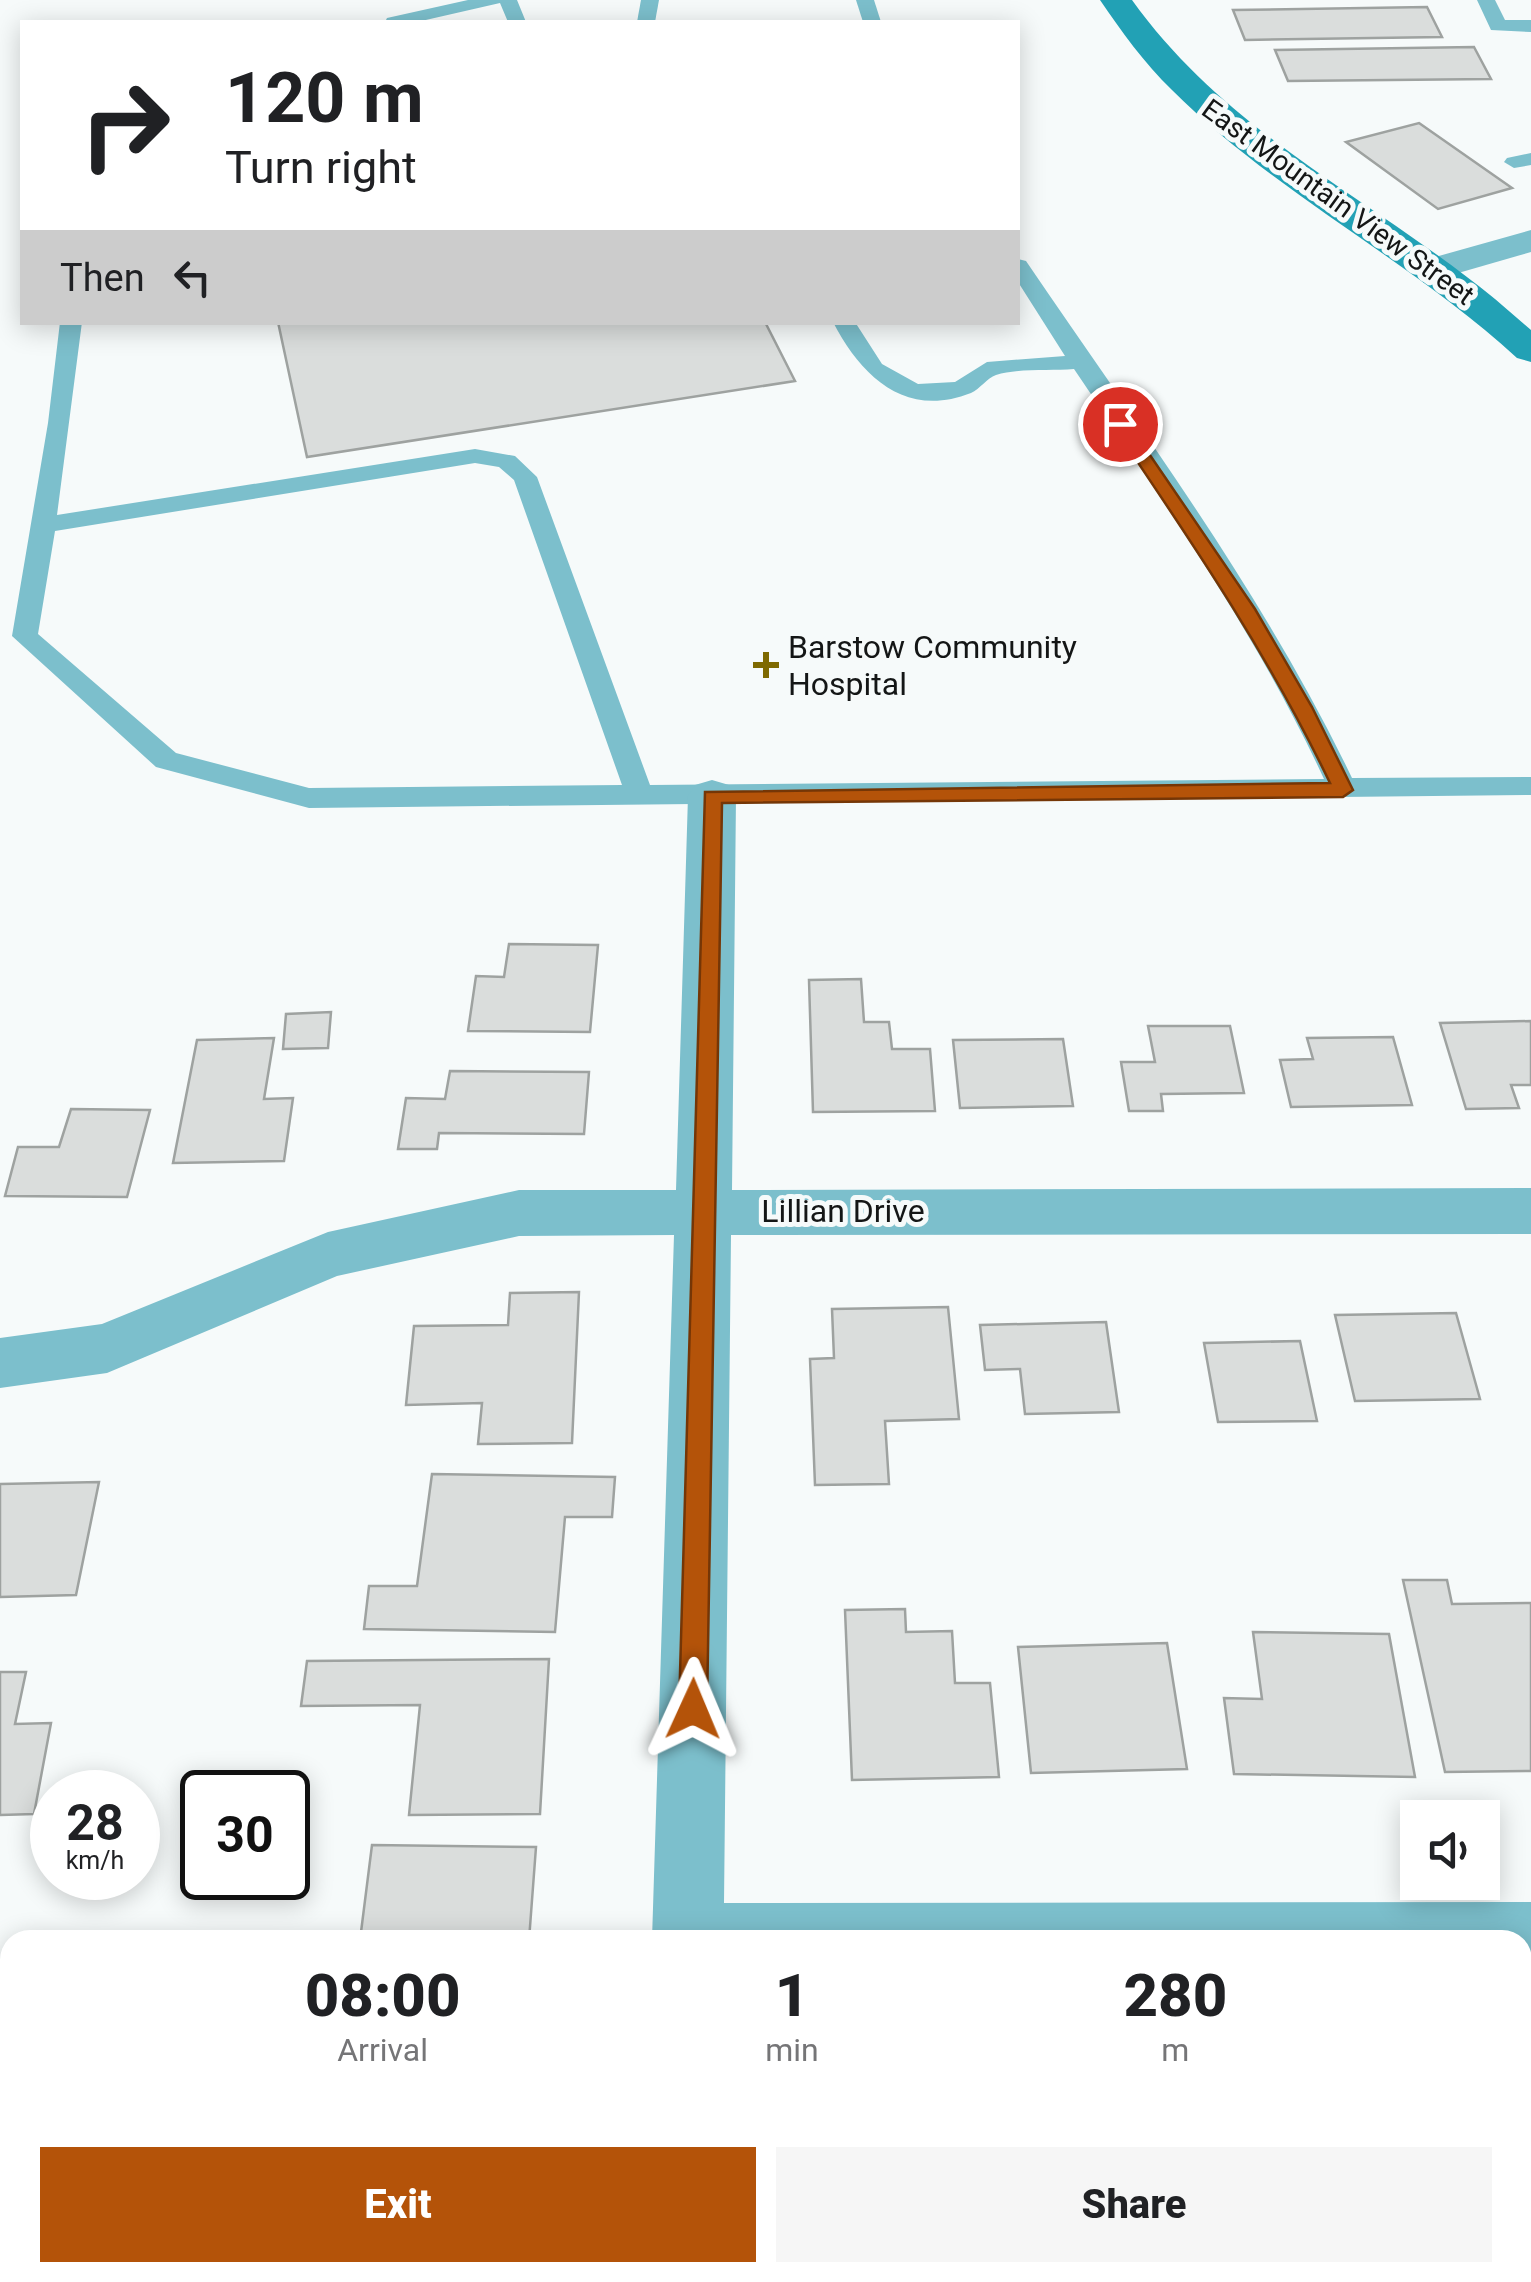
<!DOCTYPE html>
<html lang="en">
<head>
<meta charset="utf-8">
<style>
  body { margin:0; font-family:Roboto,sans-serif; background:#f6f6f6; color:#202124; height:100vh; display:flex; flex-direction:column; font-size:38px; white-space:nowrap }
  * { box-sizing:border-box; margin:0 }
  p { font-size:32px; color:#757577 }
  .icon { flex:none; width:55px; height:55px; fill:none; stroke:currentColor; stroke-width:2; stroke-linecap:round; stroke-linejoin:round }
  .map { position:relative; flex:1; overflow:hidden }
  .drawer { position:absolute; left:0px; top:1930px; width:1532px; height:352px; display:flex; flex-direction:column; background:#fff; border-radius:30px 30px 0 0; box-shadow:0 5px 25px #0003 }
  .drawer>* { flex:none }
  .hud { position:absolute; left:20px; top:20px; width:1000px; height:305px; border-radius:0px; box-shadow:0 5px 25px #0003; background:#fff; color:#202124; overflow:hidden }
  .tools { position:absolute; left:1400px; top:1800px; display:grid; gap:20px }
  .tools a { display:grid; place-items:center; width:100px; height:100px; border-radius:0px; background:#fff; box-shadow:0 5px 25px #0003; font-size:50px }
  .speed { position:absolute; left:30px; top:1770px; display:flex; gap:20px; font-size:50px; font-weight:700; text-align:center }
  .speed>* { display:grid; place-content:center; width:130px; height:130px; border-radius:50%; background:#fff; box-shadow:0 5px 25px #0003; line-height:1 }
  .speed small { font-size:25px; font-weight:400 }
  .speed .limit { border:5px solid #111; border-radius:15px; background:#fff; color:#111 }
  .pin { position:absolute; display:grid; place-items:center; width:85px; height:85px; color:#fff; margin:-42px; border:5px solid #fff; border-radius:50%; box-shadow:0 2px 10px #0007 }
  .me { position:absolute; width:110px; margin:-55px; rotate:1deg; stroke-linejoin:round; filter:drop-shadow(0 0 8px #0008) }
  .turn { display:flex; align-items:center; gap:35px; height:210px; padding:0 40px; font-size:45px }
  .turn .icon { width:130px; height:130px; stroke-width:2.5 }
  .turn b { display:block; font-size:70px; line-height:85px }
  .then { display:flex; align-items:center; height:95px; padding:0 40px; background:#0003; gap:20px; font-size:38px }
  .eta { display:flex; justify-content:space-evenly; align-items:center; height:170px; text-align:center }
  .eta b { font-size:60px; font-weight:800; line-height:70px }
  .cta { display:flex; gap:20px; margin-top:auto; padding:20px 40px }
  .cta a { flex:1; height:115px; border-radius:0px; background:#b45309; color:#fff; font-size:40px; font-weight:800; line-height:115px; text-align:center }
  .cta a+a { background:#f6f6f6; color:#202124 }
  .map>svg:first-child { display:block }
  .building { fill:#dadddc; stroke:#9ea2a0; stroke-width:2.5 }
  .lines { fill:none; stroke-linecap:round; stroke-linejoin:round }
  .lane { fill:#7cbfcc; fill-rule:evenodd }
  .street { fill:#7cbfcc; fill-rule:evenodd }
  .secondary { fill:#22a1b5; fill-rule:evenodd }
  .route { fill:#b45309; stroke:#753606; stroke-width:2.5 }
  .poi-dot { fill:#7e6900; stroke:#f6fafa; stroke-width:4 }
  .labels { text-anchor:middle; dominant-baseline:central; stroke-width:10; stroke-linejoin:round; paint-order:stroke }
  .far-street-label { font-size:28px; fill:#141616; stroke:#f6fafa }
  .poi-label { font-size:32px; fill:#141616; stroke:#f6fafa; text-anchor:start }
  .street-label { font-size:32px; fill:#141616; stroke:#f6fafa }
</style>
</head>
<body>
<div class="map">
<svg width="1531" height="2282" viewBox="0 0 1531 2282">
  <rect width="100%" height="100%" fill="#f6fafa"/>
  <!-- building -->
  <g class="building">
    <polygon points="1427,7 1442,37 1245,40 1233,10"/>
    <polygon points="1474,47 1491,79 1288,81 1275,50"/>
    <polygon points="1419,123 1512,188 1438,209 1346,142"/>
    <polygon points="278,322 765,322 795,381 307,457"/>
    <polygon points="509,944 598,945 590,1032 468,1031 476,976 504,977"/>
    <polygon points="861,979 864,1022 889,1022 892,1049 930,1049 935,1111 813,1112 809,980"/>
    <polygon points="331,1012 328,1048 283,1049 286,1014"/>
    <polygon points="1531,1021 1531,1085 1511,1085 1519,1108 1466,1109 1440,1023"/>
    <polygon points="1148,1026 1230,1026 1244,1093 1161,1094 1163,1111 1129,1111 1121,1062 1155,1062"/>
    <polygon points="1393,1037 1412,1105 1291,1107 1280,1060 1313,1059 1307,1038"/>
    <polygon points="274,1038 264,1099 293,1098 284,1161 173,1163 197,1040"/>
    <polygon points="1063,1039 1073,1106 960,1108 953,1040"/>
    <polygon points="450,1071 589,1072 584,1134 439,1133 437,1149 398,1149 406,1098 445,1099"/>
    <polygon points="71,1109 150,1110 127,1197 5,1196 18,1147 59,1147"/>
    <polygon points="579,1292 572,1443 478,1444 482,1403 406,1405 414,1326 508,1325 510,1293"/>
    <polygon points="948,1307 959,1419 885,1421 889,1484 815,1485 810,1359 834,1358 832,1309"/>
    <polygon points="1456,1313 1480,1399 1355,1401 1335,1315"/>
    <polygon points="1106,1322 1119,1412 1025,1414 1020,1369 985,1370 980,1325"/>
    <polygon points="1300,1341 1317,1421 1218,1422 1204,1343"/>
    <polygon points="432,1474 615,1477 612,1517 565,1517 555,1632 364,1629 369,1586 417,1586"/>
    <polygon points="99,1482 76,1595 0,1597 0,1484"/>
    <polygon points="1403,1580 1447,1580 1452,1604 1531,1603 1531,1771 1445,1772"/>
    <polygon points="905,1609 906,1632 952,1631 955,1683 990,1683 999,1777 852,1780 845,1610"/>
    <polygon points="1253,1632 1389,1634 1415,1777 1234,1774 1224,1698 1262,1699"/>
    <polygon points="1167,1643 1187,1769 1031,1773 1018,1647"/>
    <polygon points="549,1659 540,1814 409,1815 420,1705 301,1706 307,1661"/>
    <polygon points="0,1672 26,1672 15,1724 51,1723 34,1814 0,1815"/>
    <polygon points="372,1845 536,1847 529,1940 360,1940"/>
    <polygon points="10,2087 10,2169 0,2170 0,2088"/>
    <polygon points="1522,2098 1531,2098 1531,2186 1522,2147"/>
    <polygon points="842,2272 935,2272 936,2282 842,2282"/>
    <polygon points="1117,2272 1278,2272 1278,2274 1201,2275 1202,2282 1118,2282"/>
    <polygon points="1299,2272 1493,2272 1495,2282 1300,2282"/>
    <polygon points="329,2274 508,2278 508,2282 328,2282"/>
  </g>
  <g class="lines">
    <!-- lane -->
    <g class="lane">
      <polygon points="468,0 517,0 526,22 508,22 500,3 417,22 385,22 387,18"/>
      <polygon points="641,0 659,0 655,22 637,22"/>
      <polygon points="856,0 874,0 881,22 863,22"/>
      <polygon points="1477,0 1495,0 1505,20 1531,20 1531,32 1491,30"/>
      <polygon points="1531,153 1531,165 1514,168 1504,162 1507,158"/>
      <path d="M1018 259 1026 261C1140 429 1264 594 1352 778L1531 777V795L309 808 156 767 12 636 48 423 60 322H82L57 515 475 449 515 456 537 477 650 785 1324 779C1256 632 1164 503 1074 369 1051 371 1018 368 996 375 987 378 980 389 971 393 905 419 861 376 833 322H855L882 364 918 384 955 382 987 362 1065 356 1018 282ZM475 463 499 467 514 480 622 785 309 788 176 753 38 634 55 531Z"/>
    </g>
    <!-- street -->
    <g class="street">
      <polygon points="1531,230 1531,252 1434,280 1421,277 1416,269 1421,261"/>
      <polygon points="712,780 729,785 736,796 732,1190 1531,1188 1531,1234 731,1235 724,1903 1531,1902 1531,1974 1522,1974 1522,1940 652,1940 674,1235 519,1236 337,1276 107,1373 0,1388 0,1338 102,1324 328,1232 519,1190 676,1190 688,796 695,785"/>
      <rect x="642" y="2272" width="78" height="10"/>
    </g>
    <!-- secondary -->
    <path class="secondary" d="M1100 0H1132C1229 135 1370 197 1495 299L1531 330V362L1517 358C1409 259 1276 194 1172 90 1144 63 1122 32 1100 0Z"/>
  </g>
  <!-- route -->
  <path class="route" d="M1114 420H1126L1255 609 1312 707 1353 790 1343 797 722 803 707 1709 703 1718 693 1722 683 1718 679 1709 705 792 1330 783C1267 652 1193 544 1112 424Z"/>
  <!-- markers -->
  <path class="poi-dot" d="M761 650h10v10h10v10h-10v10h-10v-10h-10v-10h10z"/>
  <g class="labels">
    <!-- far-street labels -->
    <g class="far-street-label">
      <text transform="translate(1338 202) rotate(36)">East Mountain View Street</text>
    </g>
    <!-- poi labels -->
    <g class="poi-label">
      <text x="788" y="647">Barstow Community<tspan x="788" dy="37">Hospital</tspan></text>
    </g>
    <!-- street labels -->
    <g class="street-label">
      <text x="843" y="1211">Lillian Drive</text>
    </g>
  </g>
</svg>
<div class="tools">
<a><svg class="icon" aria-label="sound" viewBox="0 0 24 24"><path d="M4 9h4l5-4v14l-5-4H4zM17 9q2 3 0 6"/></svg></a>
</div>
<div class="speed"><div>28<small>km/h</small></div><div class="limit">30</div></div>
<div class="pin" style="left:1120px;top:424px;background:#d93025"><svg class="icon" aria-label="arrive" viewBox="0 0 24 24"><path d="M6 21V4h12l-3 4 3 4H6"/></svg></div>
<svg class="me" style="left:693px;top:1709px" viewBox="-20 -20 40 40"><path d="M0-17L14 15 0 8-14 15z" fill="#b45309" stroke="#fff" stroke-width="4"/></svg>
<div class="hud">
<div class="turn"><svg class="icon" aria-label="right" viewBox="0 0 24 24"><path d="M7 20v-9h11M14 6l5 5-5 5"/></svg><div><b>120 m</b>Turn right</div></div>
<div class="then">Then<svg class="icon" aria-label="left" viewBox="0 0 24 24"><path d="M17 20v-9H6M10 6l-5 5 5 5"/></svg></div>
</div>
<section class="drawer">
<div class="eta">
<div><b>08:00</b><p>Arrival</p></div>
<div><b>1</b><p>min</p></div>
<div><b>280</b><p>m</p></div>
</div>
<div class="cta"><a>Exit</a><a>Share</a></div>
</section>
</div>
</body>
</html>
